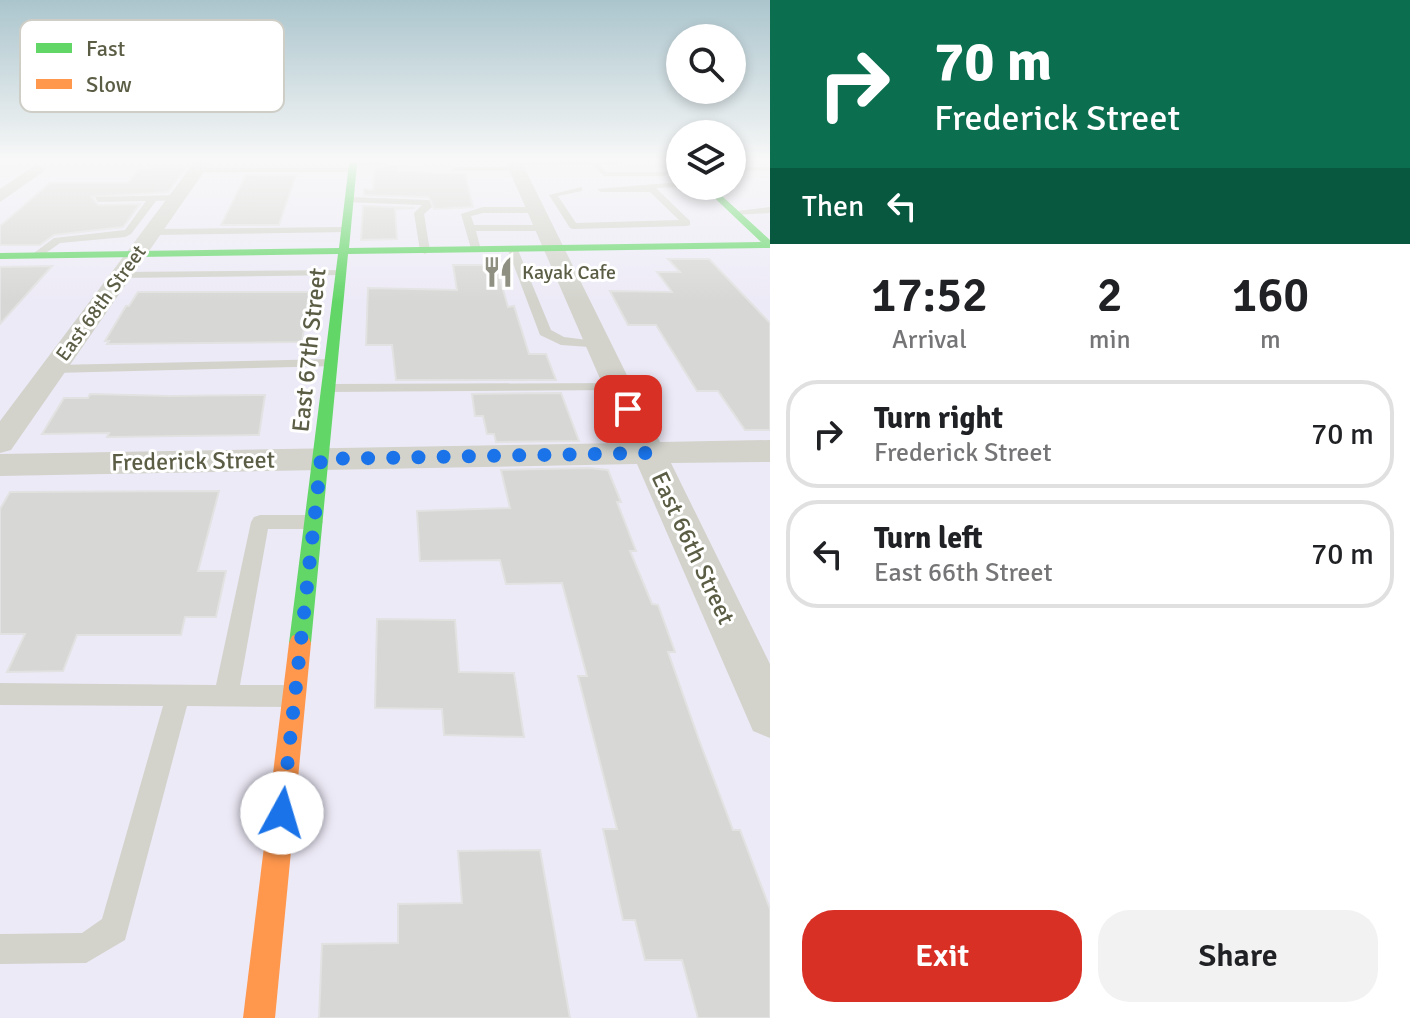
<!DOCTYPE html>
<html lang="en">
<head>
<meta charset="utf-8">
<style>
  body { margin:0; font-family:Signika,sans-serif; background:#f2f2f2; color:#202124; height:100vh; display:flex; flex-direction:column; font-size:30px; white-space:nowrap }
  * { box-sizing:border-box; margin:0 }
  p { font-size:26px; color:#757577 }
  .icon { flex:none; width:44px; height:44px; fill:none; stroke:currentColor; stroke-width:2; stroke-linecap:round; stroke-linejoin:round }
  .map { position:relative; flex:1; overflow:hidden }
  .panel { display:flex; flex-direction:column; background:#fff; width:640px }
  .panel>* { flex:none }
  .banner { background:#0b6e4f; color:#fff; overflow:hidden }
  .buttons { position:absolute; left:666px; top:24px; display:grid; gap:16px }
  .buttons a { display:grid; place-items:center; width:80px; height:80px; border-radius:50%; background:#fff; box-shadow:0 4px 12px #0003; font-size:40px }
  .pin { position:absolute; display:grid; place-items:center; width:68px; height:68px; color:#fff; margin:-34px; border-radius:16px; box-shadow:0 4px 12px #0006 }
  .me { position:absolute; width:88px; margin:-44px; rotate:6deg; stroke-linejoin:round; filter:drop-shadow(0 0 6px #0008) }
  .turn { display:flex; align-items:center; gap:28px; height:168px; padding:0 32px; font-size:36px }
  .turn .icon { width:104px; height:104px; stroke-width:2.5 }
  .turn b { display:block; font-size:56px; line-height:68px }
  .then { display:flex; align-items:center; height:76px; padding:0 32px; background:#0003; gap:16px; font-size:30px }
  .eta { display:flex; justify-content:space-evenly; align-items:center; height:136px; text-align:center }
  .eta b { font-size:48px; font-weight:600; line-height:56px }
  .primary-button { display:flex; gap:16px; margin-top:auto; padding:16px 32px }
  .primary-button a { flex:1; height:92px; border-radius:32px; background:#d93025; color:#fff; font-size:32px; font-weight:600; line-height:92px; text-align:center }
  .primary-button a+a { background:#f2f2f2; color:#202124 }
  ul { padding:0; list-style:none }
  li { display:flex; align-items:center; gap:24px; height:108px; margin:0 16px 12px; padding:0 16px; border:4px solid #e0e0e0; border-radius:32px }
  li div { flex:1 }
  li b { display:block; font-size:30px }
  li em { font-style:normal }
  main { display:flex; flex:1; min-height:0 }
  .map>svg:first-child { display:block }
  .commercial { fill:#edeaf7 }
  .building { fill:#d7d8d5; stroke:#e1e2e1; stroke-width:2 }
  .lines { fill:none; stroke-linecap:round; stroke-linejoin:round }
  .lane { fill:#d3d3cc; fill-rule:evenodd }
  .street { fill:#d3d3cc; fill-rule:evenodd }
  .fast { fill:#63d668; fill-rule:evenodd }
  .slow { fill:#ff974d; fill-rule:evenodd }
  .route { stroke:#1a73e8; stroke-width:14; stroke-dasharray:0 25.2 }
  .labels { text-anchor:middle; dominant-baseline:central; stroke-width:6; stroke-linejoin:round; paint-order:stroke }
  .far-poi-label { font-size:20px; fill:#5c5d45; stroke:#fff; text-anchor:start }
  .far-street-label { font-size:20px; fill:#5c5d45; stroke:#fff }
  .street-label { font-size:24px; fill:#5c5d45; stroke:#fff }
  .key { fill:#fff; stroke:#cecec7; stroke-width:2 }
  .key-label { font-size:22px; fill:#5c5d45 }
</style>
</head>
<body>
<main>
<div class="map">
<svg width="770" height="1018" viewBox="0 0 770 1018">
  <rect width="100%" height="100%" fill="#efeff0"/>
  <!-- commercial -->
  <polygon class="commercial" points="212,160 680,160 680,186 732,186 732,160 770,160 770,1018 0,1018 0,163"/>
  <!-- building -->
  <g class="building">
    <polygon points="398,165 398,171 465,174 473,207 434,209 429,197 364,195 364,189 373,190 375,167"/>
    <polygon points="152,167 186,167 168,192 92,197 98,205 140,204 123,227 54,235 40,245 0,245 0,226 50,183 128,183 139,169"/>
    <polygon points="246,175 296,175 279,225 221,225"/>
    <polygon points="363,206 415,208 395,209 397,239 361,240"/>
    <polygon points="668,259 709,259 770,323 770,430 745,430 718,391 697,391 656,325 628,325 610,291 672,292 657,272 680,272"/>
    <polygon points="453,265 496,265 508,307 514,306 529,354 546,354 556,380 396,380 392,345 366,345 368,288 457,290"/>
    <polygon points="52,266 0,324 0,267"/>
    <polygon points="138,292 309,292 302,342 107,344 109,341 105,341 126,306 129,306"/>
    <polygon points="561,393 579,441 496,442 494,434 487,434 483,416 475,416 472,394"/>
    <polygon points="90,394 169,396 265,395 259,435 107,437 109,433 42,434 64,398 88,398"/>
    <polygon points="589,468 608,470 621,502 617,502 636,551 630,551 652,604 658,605 675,652 668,652 699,740 733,830 740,830 770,909 770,1018 698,1018 682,960 645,960 635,920 623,920 603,829 617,829 578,676 587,676 562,583 506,584 500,560 420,561 417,511 510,508 501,470"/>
    <polygon points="219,491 198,571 226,571 216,617 185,617 181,635 77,635 63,671 7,672 25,634 0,634 0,509 10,492"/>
    <polygon points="377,619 455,620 459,672 514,673 524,737 444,735 442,709 375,708"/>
    <polygon points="540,850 570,1018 319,1018 322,944 398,943 398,904 462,903 458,851"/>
  </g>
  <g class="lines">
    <!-- lane -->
    <g class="lane">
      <polygon points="358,160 425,160 353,166 349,164"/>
      <polygon points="579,160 679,160 680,161 600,164 606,172 668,172 665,176 604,176 592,164 512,165 508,163"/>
      <polygon points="454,167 517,167 521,169 517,171 451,171"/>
      <rect x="732" y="167" width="38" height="4"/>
      <polygon points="196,168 353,168 357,170 353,172 193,172"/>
      <polygon points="680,182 683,187 656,188 690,221 690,225 687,226 573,229 570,228 549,195 582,187 582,191 558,196 576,223 679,220 650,192 601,192 597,189"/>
      <polygon points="177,195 180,200 156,201 131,234 125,237 60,243 39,258 30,256 54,238 125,230 146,201 98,202 95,197"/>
      <polygon points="349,197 429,200 432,207 424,214 430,251 425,254 420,251 414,213 422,205 346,202"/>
      <polygon points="483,207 536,207 541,210 536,213 483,213 471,216 474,225 544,225 549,228 544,231 476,231 481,250 472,252 461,214"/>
      <polygon points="770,207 770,213 734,215 729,212"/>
      <polygon points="346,227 349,228 349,232 152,235 147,232 152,229"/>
      <polygon points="513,247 518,250 551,330 564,337 603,342 603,348 561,345 540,335 508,250"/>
      <polygon points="346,270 346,274 342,275 122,278 116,275 122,272"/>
      <polygon points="332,359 337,360 337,366 54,373 47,369 54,365"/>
      <polygon points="618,383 625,387 623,390 329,392 322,388 329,384"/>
      <polygon points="260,515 314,515 320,517 323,522 320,527 314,529 268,529 240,685 289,685 297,688 301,696 297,704 289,707 187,706 125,940 86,963 0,964 0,934 82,933 102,919 163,706 0,705 0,683 216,685 251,522 254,517"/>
    </g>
    <!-- street -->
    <g class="street">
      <polygon points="196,160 208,160 210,163 11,450 0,453 0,421"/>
      <polygon points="515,160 523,165 660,442 770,440 770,462 671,463 770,664 770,738 753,731 637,464 0,476 0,454 628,443 507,165"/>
      <polygon points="37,164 45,169 43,172 0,202 0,189"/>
    </g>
    <!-- fast -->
    <g class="fast">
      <polygon points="671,160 680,160 680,165"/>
      <polygon points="353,162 357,164 349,248 761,242 702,186 711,186 770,240 770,248 348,254 311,643 308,650 300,653 292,650 289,643 338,254 0,259 0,253 339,248 349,164"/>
    </g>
    <!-- slow -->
    <polygon class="slow" points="300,633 308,636 311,643 275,1018 243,1018 289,643 292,636"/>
  </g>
  <!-- sky -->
  <linearGradient id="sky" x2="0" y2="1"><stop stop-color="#abc5cd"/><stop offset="0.53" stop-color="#f8f8f8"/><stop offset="1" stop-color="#f8f8f8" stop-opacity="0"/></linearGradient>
  <rect width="770" height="302" fill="url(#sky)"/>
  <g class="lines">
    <!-- route -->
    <polyline class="route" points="282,813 321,459 649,453 628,409"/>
  </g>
  <!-- icons -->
  <defs>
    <symbol id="restaurant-bare" viewBox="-9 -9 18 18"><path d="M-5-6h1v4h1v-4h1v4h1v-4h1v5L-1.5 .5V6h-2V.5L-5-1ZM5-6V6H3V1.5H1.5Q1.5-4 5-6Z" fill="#8f9081" stroke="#fff" stroke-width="2.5" paint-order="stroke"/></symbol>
  </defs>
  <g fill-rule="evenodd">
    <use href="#restaurant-bare" x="476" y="250" width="44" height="44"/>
  </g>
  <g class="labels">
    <!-- far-poi labels -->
    <g class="far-poi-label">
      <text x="522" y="272">Kayak Cafe</text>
    </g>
    <!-- far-street labels -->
    <g class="far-street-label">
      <text transform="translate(101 303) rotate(-54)">East 68th Street</text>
    </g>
    <!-- street labels -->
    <g class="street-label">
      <text transform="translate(309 350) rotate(-84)">East 67th Street</text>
      <text transform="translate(193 461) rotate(-1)">Frederick Street</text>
      <text transform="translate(693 548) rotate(65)">East 66th Street</text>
    </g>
  </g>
  <!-- legend -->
  <rect x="20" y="20" width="264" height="92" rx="12" class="key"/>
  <rect x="36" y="43" width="36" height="10" fill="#63d668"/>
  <rect x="36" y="79" width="36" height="10" fill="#ff974d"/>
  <g class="key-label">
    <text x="86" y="56">Fast</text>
    <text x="86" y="92">Slow</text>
  </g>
</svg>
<div class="buttons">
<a><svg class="icon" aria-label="search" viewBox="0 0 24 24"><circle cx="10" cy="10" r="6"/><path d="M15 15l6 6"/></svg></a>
<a><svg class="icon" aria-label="layers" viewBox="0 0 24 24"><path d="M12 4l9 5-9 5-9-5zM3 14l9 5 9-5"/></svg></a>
</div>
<div class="pin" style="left:628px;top:409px;background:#d93025"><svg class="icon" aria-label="arrive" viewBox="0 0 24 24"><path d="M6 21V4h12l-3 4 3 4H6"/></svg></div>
<svg class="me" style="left:282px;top:813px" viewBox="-20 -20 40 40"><circle r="19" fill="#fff"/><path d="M0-13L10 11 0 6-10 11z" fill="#1a73e8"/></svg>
</div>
<section class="panel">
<div class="banner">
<div class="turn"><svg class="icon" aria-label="right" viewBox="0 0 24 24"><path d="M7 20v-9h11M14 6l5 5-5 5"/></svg><div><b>70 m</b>Frederick Street</div></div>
<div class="then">Then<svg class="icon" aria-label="left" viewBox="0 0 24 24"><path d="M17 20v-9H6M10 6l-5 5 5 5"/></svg></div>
</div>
<div class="eta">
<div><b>17:52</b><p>Arrival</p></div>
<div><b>2</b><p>min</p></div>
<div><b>160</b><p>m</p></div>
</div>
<ul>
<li><svg class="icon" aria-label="right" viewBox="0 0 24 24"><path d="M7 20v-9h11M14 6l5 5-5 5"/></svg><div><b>Turn right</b><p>Frederick Street</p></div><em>70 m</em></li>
<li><svg class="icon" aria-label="left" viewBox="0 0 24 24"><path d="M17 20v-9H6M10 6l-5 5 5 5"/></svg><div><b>Turn left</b><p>East 66th Street</p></div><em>70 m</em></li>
</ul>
<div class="primary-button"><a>Exit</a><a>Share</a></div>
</section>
</main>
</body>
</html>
